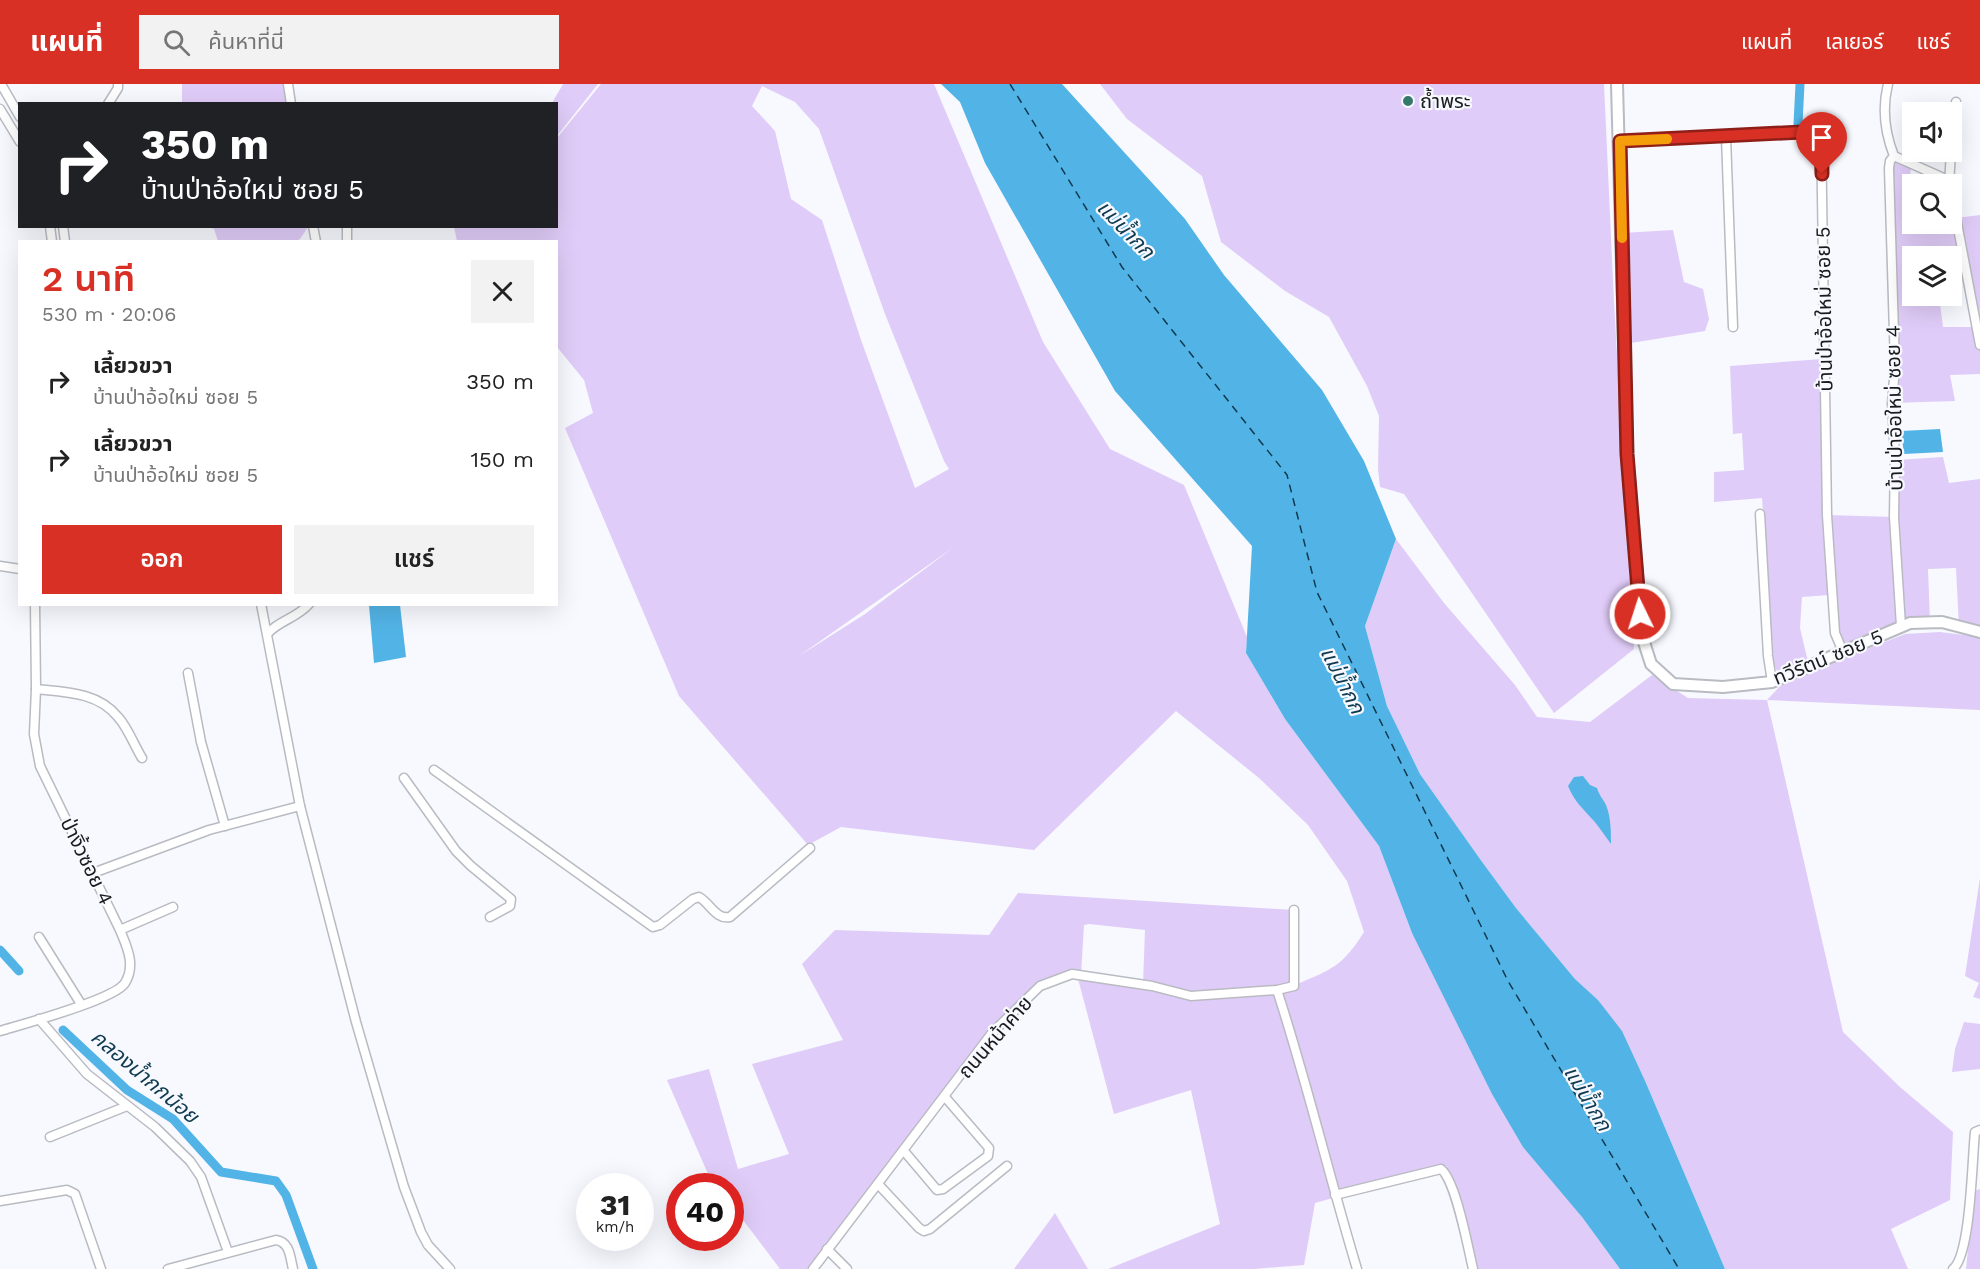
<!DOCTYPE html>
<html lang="th">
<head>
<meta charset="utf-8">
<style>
  body { margin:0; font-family:"Work Sans","Noto Sans Thai",sans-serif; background:#f2f2f2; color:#222; height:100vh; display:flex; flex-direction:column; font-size:22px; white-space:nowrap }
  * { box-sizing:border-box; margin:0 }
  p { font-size:20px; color:#767676 }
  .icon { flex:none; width:33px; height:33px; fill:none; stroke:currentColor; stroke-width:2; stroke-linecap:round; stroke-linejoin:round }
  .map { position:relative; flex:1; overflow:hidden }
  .details { position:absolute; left:18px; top:156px; width:540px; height:366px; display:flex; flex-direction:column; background:#fff; border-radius:0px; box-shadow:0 6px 24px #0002 }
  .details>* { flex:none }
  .banner { position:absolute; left:18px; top:18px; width:540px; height:126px; border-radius:0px; box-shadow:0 6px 24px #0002; background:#202124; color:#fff; overflow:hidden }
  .tools { position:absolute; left:1902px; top:18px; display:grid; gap:12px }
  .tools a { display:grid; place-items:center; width:60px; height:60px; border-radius:0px; background:#fff; box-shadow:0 6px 24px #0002; font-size:30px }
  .speed { position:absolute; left:576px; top:1089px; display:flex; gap:12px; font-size:30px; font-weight:700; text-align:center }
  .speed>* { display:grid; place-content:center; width:78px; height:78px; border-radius:50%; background:#fff; box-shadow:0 6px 24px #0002; line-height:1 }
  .speed small { font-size:15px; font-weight:400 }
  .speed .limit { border:9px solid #d22; background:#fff; color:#111 }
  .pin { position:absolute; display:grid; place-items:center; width:51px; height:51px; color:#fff; margin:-62px -26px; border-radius:50% 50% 50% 0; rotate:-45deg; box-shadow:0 0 6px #0007 }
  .pin .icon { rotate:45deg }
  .me { position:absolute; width:66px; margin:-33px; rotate:356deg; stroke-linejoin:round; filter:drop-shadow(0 0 4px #0008) }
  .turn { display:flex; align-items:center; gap:21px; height:126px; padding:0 24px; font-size:27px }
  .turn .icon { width:78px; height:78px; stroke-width:2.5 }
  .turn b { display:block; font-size:42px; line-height:51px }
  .round { display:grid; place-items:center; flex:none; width:63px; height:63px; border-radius:0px; background:#f2f2f2 }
  .summary { display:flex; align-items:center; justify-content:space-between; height:102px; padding:0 24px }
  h1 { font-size:36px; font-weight:600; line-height:45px; color:#d93025 }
  .action { display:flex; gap:12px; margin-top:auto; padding:12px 24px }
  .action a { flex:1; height:69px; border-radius:0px; background:#d93025; color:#fff; font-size:24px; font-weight:600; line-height:69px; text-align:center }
  .action a+a { background:#f2f2f2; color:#222 }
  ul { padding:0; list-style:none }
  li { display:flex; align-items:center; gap:18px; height:78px; padding:0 24px }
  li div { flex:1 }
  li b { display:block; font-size:22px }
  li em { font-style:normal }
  header { display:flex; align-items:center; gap:36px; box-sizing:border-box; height:84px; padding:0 30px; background:#d93025; color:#fff }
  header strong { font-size:28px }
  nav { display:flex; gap:33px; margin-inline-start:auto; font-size:21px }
  .search { width:420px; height:54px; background:#f2f2f2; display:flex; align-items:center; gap:15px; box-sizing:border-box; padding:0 21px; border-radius:0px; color:#767676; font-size:22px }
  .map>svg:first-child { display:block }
  .green { fill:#e0ccf8; fill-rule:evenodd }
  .water { fill:#52b4e6 }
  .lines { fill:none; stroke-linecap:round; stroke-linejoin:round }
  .canal { stroke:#52b4e6; stroke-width:9 }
  .ferry { stroke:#0f3a4f; stroke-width:1.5; stroke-dasharray:8 6; stroke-linecap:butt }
  .street-casing { stroke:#b9bbc2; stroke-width:11 }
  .secondary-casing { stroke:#b9bbc2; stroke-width:14 }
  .street { stroke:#fff; stroke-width:8 }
  .secondary { stroke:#fff; stroke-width:10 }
  .route-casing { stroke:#8d1f18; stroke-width:15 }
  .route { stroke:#d93025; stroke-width:10 }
  .slow { stroke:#f59e0b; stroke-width:10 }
  .poi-dot { fill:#35786c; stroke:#f7f9ff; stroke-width:2 }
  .labels { text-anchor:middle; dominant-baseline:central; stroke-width:4.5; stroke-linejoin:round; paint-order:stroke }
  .poi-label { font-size:20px; fill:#1a1b1d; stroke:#f7f9ff; text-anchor:start }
  .street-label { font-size:20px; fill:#1a1b1d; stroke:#f7f9ff }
  .water-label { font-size:21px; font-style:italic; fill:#0f3a4f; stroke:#f7f9ff }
</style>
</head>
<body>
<header>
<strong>แผนที่</strong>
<div class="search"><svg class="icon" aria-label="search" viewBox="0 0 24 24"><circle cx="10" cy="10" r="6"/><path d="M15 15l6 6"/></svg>ค้นหาที่นี่</div>
<nav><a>แผนที่</a><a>เลเยอร์</a><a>แชร์</a></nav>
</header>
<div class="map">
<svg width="1980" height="1185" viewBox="0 0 1980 1185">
  <rect width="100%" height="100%" fill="#f7f9ff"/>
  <!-- green -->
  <g class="green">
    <polygon points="182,0 288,0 291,20 182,20"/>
    <polygon points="563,0 598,0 557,52 556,20 552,19"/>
    <path d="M601 0H934L1043 258 1110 365 1184 401 1247 553 1246 569 1285 635 1379 762 1412 849 1582 1133 1620 1185H1469L1444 1088 1447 1082 1315 1119 1304 1181 1254 1185H1108L1220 1140 1191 1006 1114 1030 1077 891 1040 902 1019 923 945 1013 814 1185H780L731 1120 730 1102H717L708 1090 667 996 709 985 738 1085 789 1070 752 980 843 956 802 880 835 846 989 851 1018 809 1294 826 1295 901C1332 885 1342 883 1364 848L1347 797 1308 741 1259 694 1176 627 1034 766 841 743 808 761 679 612 565 344 593 329 584 296 557 263 556 158 457 157 454 143 556 142 557 54ZM762 2 795 18 819 45 885 230 944 377 949 385 915 404 861 256 822 136 791 115 775 47 752 22ZM954 463 865 530 799 572ZM1089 840 1145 846 1143 900 1081 891 1084 841Z"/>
    <polygon points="1100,0 1604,0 1614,218 1634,565 1554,629 1404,410 1380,403 1378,385 1379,332 1367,302 1329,233 1285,207 1221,158 1202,92 1127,35"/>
    <path d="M1891 75 1911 80 1909 115H1912V140H1952V113L1956 134 1980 131V290L1950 291 1955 317 1892 319ZM1912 172H1952V188H1966L1977 243H1943L1939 212H1912Z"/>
    <polygon points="208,143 308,143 300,155 294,158 218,157 214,145"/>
    <polygon points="1673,146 1684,198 1703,205 1709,235 1705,247 1625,260 1622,149"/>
    <polygon points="1822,275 1826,431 1894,433 1896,376 1943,373 1949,399 1980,395 1980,548 1959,543 1956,484 1928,485 1930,538 1910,539 1843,568 1835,549 1826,435 1828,511 1802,513 1800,544 1808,578 1778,589 1774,581 1762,414 1714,418 1714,388 1744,386 1742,349 1733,350 1730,282"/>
    <polygon points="1396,455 1444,519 1515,601 1537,633 1590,638 1652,591 1688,614 1767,616 1784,598 1905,550 1940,548 1980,553 1980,626 1767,616 1843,948 1900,1003 1953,1048 1950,1116 1891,1145 1908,1185 1725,1185 1646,999 1598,916 1575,895 1516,824 1480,775 1420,690 1387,622 1365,542"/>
    <polygon points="1980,794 1980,915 1973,913 1979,899 1965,892"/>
    <polygon points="1964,938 1980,940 1980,985 1952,988 1955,965"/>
    <polygon points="1980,1105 1980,1185 1966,1185 1974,1107"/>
    <polygon points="1055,1129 1088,1185 1014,1185 1050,1136"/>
  </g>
  <!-- water -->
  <g class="water">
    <polygon points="941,0 1062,0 1185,135 1224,191 1322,306 1364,377 1396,455 1365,542 1387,622 1420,690 1480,775 1516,824 1575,895 1598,916 1622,947 1646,999 1725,1185 1620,1185 1582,1133 1523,1063 1492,1010 1412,849 1379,762 1285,635 1246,569 1252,462 1115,307 985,79 960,18"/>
    <polygon points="1940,345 1943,368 1904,370 1901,347"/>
    <polygon points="369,521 400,521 406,573 374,579"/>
    <path d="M1583 692 1590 701 1597 704C1599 711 1603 715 1606 721 1611 733 1611 748 1611 760 1605 752 1600 744 1594 737 1583 725 1574 717 1568 702L1574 693Z"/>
  </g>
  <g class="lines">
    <!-- canal -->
    <g class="canal">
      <polyline points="1798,40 1800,0"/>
      <polyline points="0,866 19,887"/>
      <polyline points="63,946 127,1006 173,1035 221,1088 276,1097 286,1111 313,1185"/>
    </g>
    <!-- ferry -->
    <polyline class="ferry" points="1010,0 1122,183 1287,391 1317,508 1508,897 1679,1185"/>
    <defs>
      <g id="street">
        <polyline points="1,0 20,33"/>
        <polyline points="288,0 291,20"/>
        <path d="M1888 0C1882 24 1885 49 1894 72L1890 77 1889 84 1895 283 1892 319 1895 373 1894 433 1901 542"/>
        <polyline points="108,20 118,4 118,0"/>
        <polyline points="0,25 20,58"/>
        <polyline points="1952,42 1956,18"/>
        <polyline points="1726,53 1733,243"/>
        <polyline points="1620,57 1821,47 1827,431 1835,549 1843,568"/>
        <polyline points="1894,72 1948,96"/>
        <polyline points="1949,100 1951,68"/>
        <polyline points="1952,112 1980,261"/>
        <polyline points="50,142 52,158"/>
        <polyline points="63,142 65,158"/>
        <polyline points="313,142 316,158"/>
        <polyline points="347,158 347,142"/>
        <polyline points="1760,430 1768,572 1772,598"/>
        <polyline points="0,482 20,485"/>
        <polyline points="261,520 300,722 356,938 404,1103 421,1148 428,1161 450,1185"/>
        <path d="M268 549C280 536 297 534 309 520"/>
        <polyline points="188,589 201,658 225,742"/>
        <path d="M36 605C65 608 98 608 118 633 128 644 134 661 142 674"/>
        <path d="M434 686 653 843 660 841 693 815 699 813C710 819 716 836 730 833L810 764"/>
        <polyline points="404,694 456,767 471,782 511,815 510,822 490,833"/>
        <polyline points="93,789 209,746 300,722"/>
        <polyline points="120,846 173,823"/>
        <polyline points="39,853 81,920"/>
        <path d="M1277 906C1307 998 1329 1092 1357 1185"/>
        <polyline points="39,935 87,990 155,1043 190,1077 201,1093 228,1168"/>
        <path d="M0 947C23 940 114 916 125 899 136 881 127 863 120 846L40 682 34 650 36 605 35 520"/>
        <polyline points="50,1053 127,1022"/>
        <polyline points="904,1067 937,1106 943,1105 988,1072 989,1064 945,1013"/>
        <polyline points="878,1100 919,1144 924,1147 930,1145 1007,1082"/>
        <path d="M1335 1111 1441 1085C1456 1097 1468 1164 1473 1185"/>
        <polyline points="0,1117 67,1106 75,1110 101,1185"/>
        <polyline points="827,1165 847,1185"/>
        <path d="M168 1185 276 1156C290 1158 290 1173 293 1185"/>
        <polyline points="813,1185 992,949 1040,902 1072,890 1152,902 1191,912 1277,906 1294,902 1294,826"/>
        <path d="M1953 1185C1971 1170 1972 1075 1975 1048L1980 1046"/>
      </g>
      <polyline id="secondary" points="1617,0 1627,370 1642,552 1651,580 1673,600 1723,603 1772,598 1910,539 1942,538 1980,548"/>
    </defs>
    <!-- street casing -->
    <use href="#street" class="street-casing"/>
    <!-- secondary casing -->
    <use href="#secondary" class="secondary-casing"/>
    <!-- street -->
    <use href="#street" class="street"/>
    <!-- secondary -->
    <use href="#secondary" class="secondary"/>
  </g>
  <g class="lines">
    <defs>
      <polyline id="route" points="1640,530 1627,370 1620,57 1821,47 1822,90"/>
    </defs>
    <!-- route casing -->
    <use href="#route" class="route-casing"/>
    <!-- route -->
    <use href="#route" class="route"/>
    <!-- slow -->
    <polyline class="slow" points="1622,154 1620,57 1667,55"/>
  </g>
  <!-- markers -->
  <circle class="poi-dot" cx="1408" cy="17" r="6"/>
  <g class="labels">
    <!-- poi labels -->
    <g class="poi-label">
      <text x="1420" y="17">ถ้ำพระ</text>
    </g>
    <!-- street labels -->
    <g class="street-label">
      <text transform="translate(1824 225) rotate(-91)">บ้านป่าอ้อใหม่ ซอย 5</text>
      <text transform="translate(1894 324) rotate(-91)">บ้านป่าอ้อใหม่ ซอย 4</text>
      <text transform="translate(1828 573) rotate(-22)">ทวีรัตน์ ซอย 5</text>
      <text transform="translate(87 777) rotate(64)">ป่างิ้วซอย 4</text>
      <text transform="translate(995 953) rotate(-49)">ถนนหน้าค่าย</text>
    </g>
    <!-- water labels -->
    <g class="water-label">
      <text transform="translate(1126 145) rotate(46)">แม่น้ำกก</text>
      <text transform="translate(1343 596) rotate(63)">แม่น้ำกก</text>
      <text transform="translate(145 992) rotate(40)">คลองน้ำกกน้อย</text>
      <text transform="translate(1588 1014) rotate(59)">แม่น้ำกก</text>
    </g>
  </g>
</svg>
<div class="tools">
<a><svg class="icon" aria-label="sound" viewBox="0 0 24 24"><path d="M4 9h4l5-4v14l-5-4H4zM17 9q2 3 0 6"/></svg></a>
<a><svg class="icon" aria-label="search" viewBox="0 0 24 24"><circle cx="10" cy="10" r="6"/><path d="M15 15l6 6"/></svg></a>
<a><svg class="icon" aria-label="layers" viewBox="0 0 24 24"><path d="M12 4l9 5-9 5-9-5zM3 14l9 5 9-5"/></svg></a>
</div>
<div class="speed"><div>31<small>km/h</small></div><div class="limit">40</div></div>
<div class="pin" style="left:1822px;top:90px;background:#d93025"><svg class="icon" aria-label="arrive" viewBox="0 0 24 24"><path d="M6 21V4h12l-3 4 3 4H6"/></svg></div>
<svg class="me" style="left:1640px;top:530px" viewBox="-20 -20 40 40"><circle r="17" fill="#d93025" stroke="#fff" stroke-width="3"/><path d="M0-11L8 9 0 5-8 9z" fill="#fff"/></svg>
<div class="banner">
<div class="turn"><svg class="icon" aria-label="right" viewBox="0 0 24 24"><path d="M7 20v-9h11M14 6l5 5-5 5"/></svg><div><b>350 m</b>บ้านป่าอ้อใหม่ ซอย 5</div></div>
</div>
<section class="details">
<div class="summary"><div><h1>2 นาที</h1><p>530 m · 20:06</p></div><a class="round"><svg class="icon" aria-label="close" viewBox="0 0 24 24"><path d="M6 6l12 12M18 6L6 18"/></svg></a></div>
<ul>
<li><svg class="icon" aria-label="right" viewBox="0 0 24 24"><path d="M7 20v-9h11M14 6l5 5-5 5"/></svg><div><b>เลี้ยวขวา</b><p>บ้านป่าอ้อใหม่ ซอย 5</p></div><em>350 m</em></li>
<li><svg class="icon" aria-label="right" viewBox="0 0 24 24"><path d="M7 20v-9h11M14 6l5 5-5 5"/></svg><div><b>เลี้ยวขวา</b><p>บ้านป่าอ้อใหม่ ซอย 5</p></div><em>150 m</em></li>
</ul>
<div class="action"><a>ออก</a><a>แชร์</a></div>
</section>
</div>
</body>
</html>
